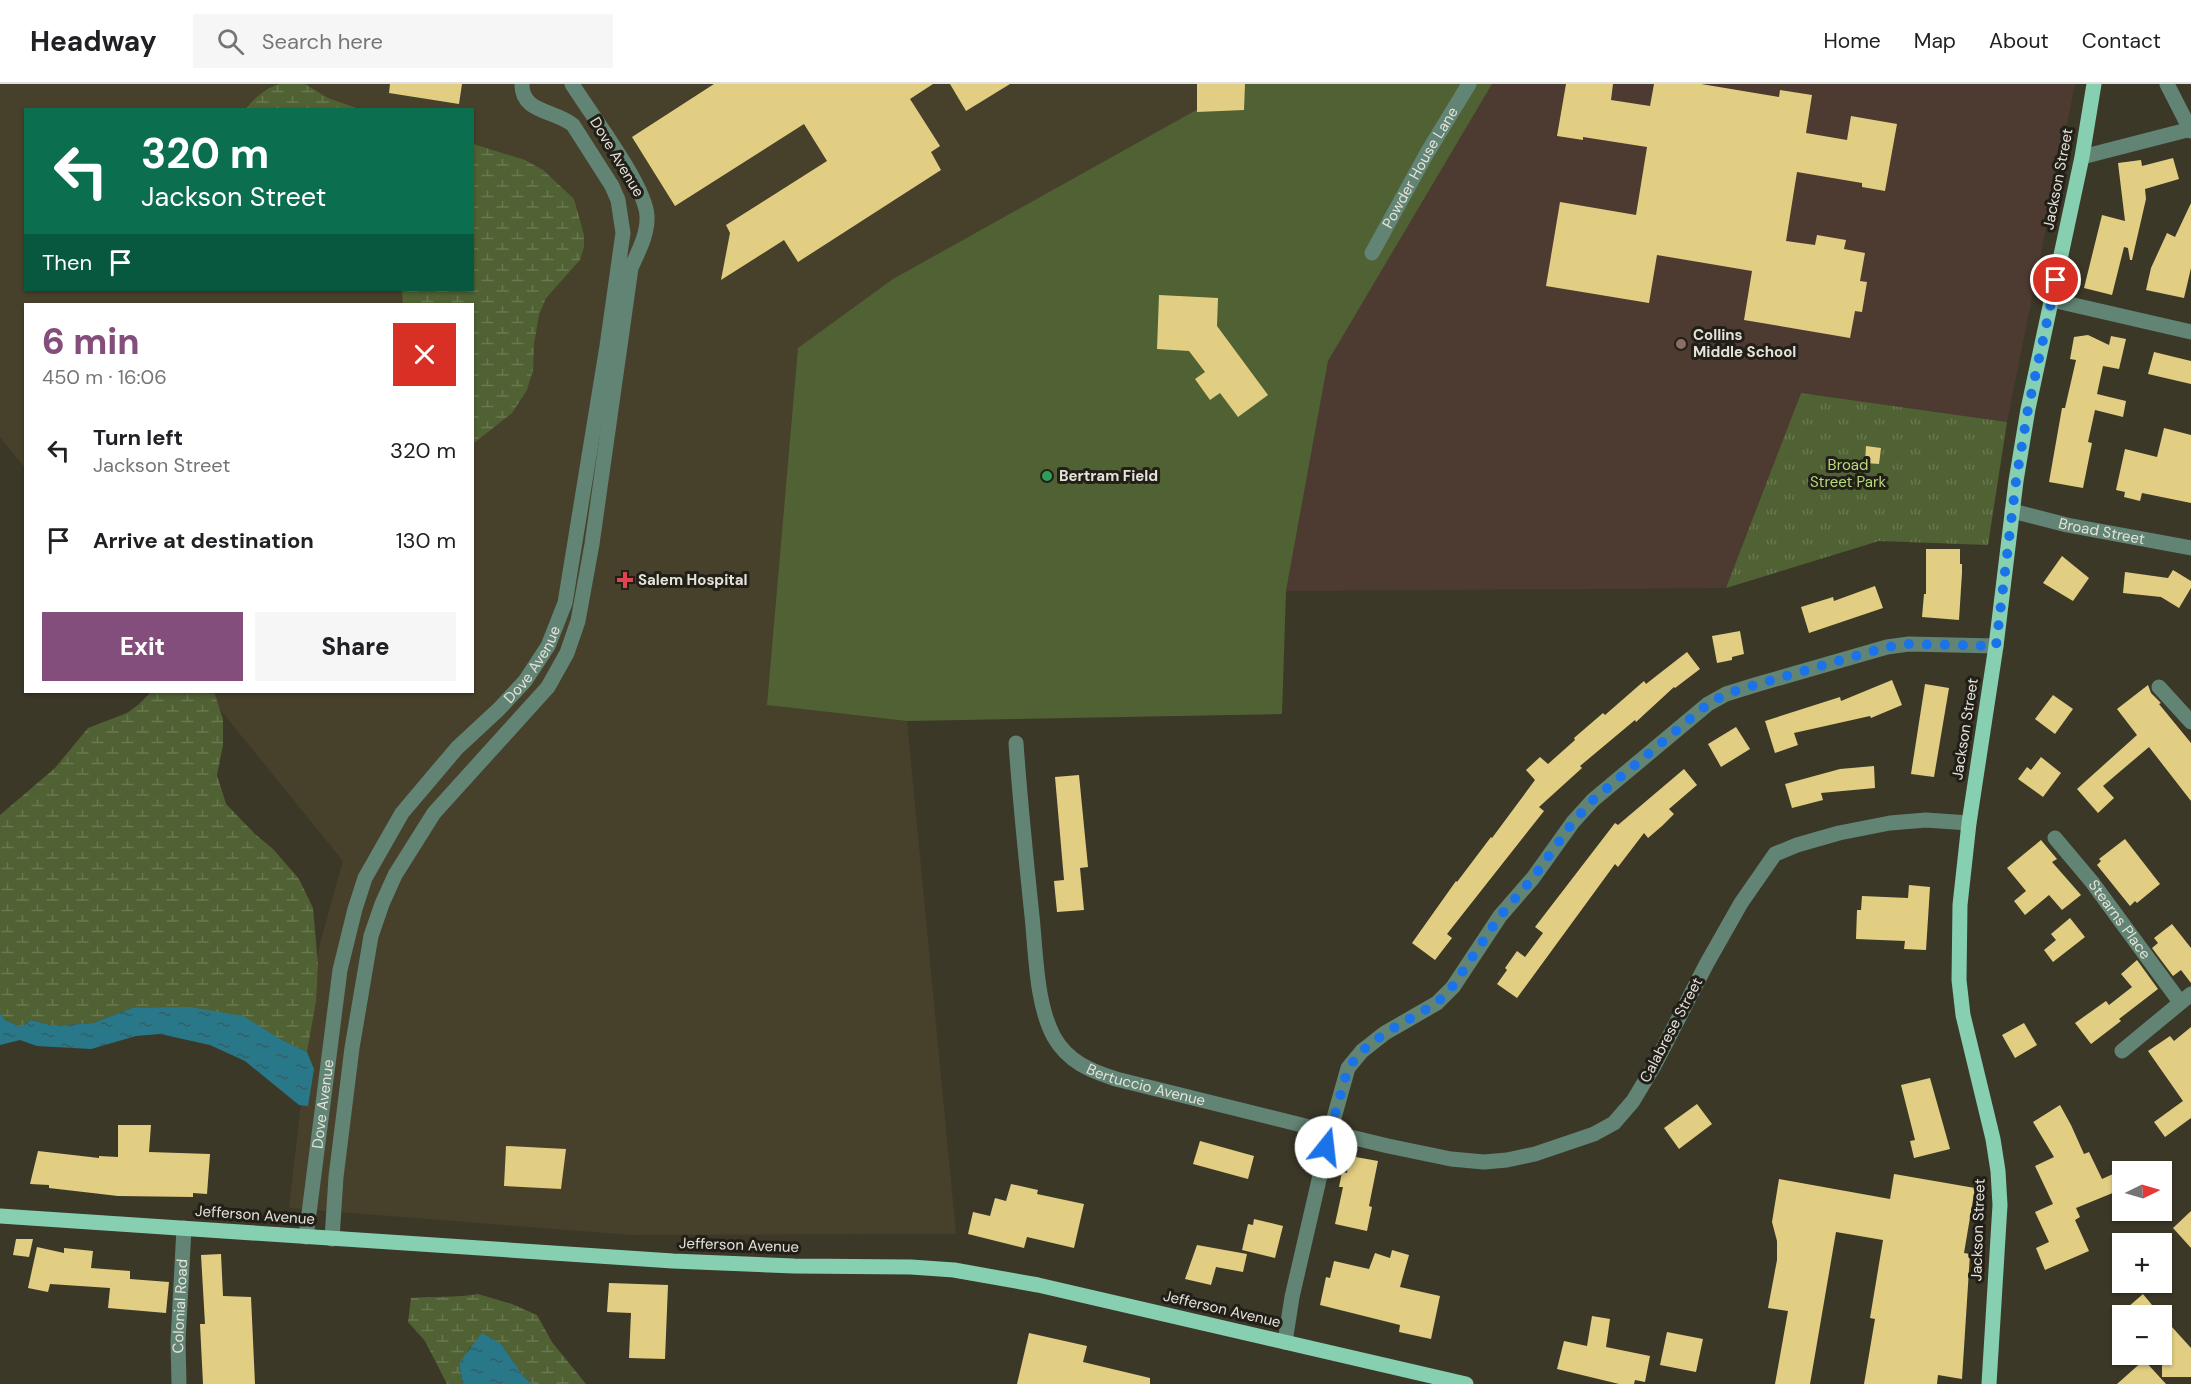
<!DOCTYPE html>
<html lang="en">
<head>
<meta charset="utf-8">
<style>
  body { margin:0; font-family:"DM Sans",sans-serif; background:#f6f6f6; color:#202124; height:100vh; display:flex; flex-direction:column; font-size:22px; white-space:nowrap }
  * { box-sizing:border-box; margin:0 }
  p { font-size:20px; color:#757577 }
  .icon { flex:none; width:33px; height:33px; fill:none; stroke:currentColor; stroke-width:2; stroke-linecap:round; stroke-linejoin:round }
  .map { position:relative; flex:1; overflow:hidden }
  .panel { position:absolute; left:24px; top:219px; width:450px; height:390px; display:flex; flex-direction:column; background:#fff; border-radius:0px; box-shadow:0 2px 4px #0004 }
  .panel>* { flex:none }
  .hud { position:absolute; left:24px; top:24px; width:450px; height:183px; border-radius:0px; box-shadow:0 2px 4px #0004; background:#0b6e4f; color:#fff; overflow:hidden }
  .needle { width:39px; rotate:85deg }
  .controls { position:absolute; left:2112px; top:1077px; display:grid; gap:12px }
  .controls a { display:grid; place-items:center; width:60px; height:60px; border-radius:0px; background:#fff; box-shadow:0 2px 4px #0004; font-size:30px }
  .pin { position:absolute; display:grid; place-items:center; width:51px; height:51px; color:#fff; margin:-26px; border:3px solid #fff; border-radius:50%; box-shadow:0 2px 6px #0007 }
  .me { position:absolute; width:66px; margin:-33px; rotate:16deg; stroke-linejoin:round; filter:drop-shadow(0 0 4px #0008) }
  .turn { display:flex; align-items:center; gap:21px; height:126px; padding:0 18px; font-size:27px }
  .turn .icon { width:78px; height:78px; stroke-width:2.5 }
  .turn b { display:block; font-size:42px; line-height:51px }
  .then { display:flex; align-items:center; height:57px; padding:0 18px; background:#0003; gap:12px; font-size:22px }
  .round { display:grid; place-items:center; flex:none; width:63px; height:63px; border-radius:0px; background:#f6f6f6 }
  .headline { display:flex; align-items:center; justify-content:space-between; height:102px; padding:0 18px }
  h1 { font-size:36px; font-weight:800; line-height:45px; color:#834e7b }
  .button { display:flex; gap:12px; margin-top:auto; padding:12px 18px }
  .button a { flex:1; height:69px; border-radius:0px; background:#834e7b; color:#fff; font-size:24px; font-weight:800; line-height:69px; text-align:center }
  .button a+a { background:#f6f6f6; color:#202124 }
  ul { padding:0; list-style:none }
  li { display:flex; align-items:center; gap:18px; height:90px; padding:0 18px }
  li div { flex:1 }
  li b { display:block; font-size:22px }
  li em { font-style:normal }
  header { display:flex; align-items:center; gap:36px; box-sizing:border-box; height:84px; padding:0 30px; background:#fff; border-bottom:2px solid #e0e0e0 }
  header strong { font-size:28px }
  nav { display:flex; gap:33px; margin-inline-start:auto; font-size:21px }
  .search { width:420px; height:54px; background:#f6f6f6; display:flex; align-items:center; gap:15px; box-sizing:border-box; padding:0 21px; border-radius:0px; color:#757577; font-size:22px }
  .map>svg:first-child { display:block }
  .education { fill:#4d3b31 }
  .built { fill:#47412c; fill-rule:evenodd }
  .wetland { fill:url(#wetland-marsh) }
  .park { fill:url(#park-tufts) }
  .garden { fill:#506133 }
  .water { fill:url(#water-ripples) }
  .building { fill:#e2ce82 }
  .lines { fill:none; stroke-linecap:round; stroke-linejoin:round }
  .minor { stroke:#628475; stroke-width:15 }
  .major { stroke:#87cfb1; stroke-width:15 }
  .route { stroke:#1a73e8; stroke-width:10; stroke-dasharray:0 18 }
  .education-dot { fill:#8d6e63; stroke:#211f18; stroke-width:2 }
  .leisure-dot { fill:#2e9e5b; stroke:#211f18; stroke-width:2 }
  .health-dot { fill:#e0444e; stroke:#211f18; stroke-width:2 }
  .labels { text-anchor:middle; dominant-baseline:central; stroke-width:6; stroke-linejoin:round; paint-order:stroke }
  .street-label { font-size:15px; fill:#e5e3d9; stroke:#211f18 }
  .poi-label { font-size:15px; font-weight:bold; fill:#e5e3d9; stroke:#211f18; text-anchor:start }
  .park-label { font-size:15px; fill:#b8db7b; stroke:#211f18 }
</style>
</head>
<body>
<header>
<strong>Headway</strong>
<div class="search"><svg class="icon" aria-label="search" viewBox="0 0 24 24"><circle cx="10" cy="10" r="6"/><path d="M15 15l6 6"/></svg>Search here</div>
<nav><a>Home</a><a>Map</a><a>About</a><a>Contact</a></nav>
</header>
<div class="map">
<svg width="2191" height="1300" viewBox="0 0 2191 1300">
  <defs>
    <pattern id="wetland-marsh" width="20" height="14" patternUnits="userSpaceOnUse" patternTransform="scale(1.5)"><rect width="20" height="14" fill="#506133"/><path d="M1 5h8M5 5V1M11 12h8M15 12V8" fill="none" stroke="#697850"/></pattern>
    <pattern id="park-tufts" width="24" height="20" patternUnits="userSpaceOnUse" patternTransform="scale(1.5)"><rect width="24" height="20" fill="#506133"/><path d="M3 7l-1-3M5 7V3M7 7l1-3M15 17l-1-3M17 17v-4M19 17l1-3" fill="none" stroke="#697850"/></pattern>
    <pattern id="water-ripples" width="26" height="14" patternUnits="userSpaceOnUse" patternTransform="scale(1.5)"><rect width="26" height="14" fill="#287889"/><path d="M2 4q2-2 4 0t4 0M15 11q2-2 4 0t4 0" fill="none" stroke="#365e65"/></pattern>
  </defs>
  <rect width="100%" height="100%" fill="#3c3828"/>
  <!-- education -->
  <polygon class="education" points="1492,0 2075,0 2007,338 1801,309 1726,504 1286,507 1328,277"/>
  <!-- built -->
  <path class="built" d="M0 0H1445L768 621 907 637 956 1150 631 1151 289 1124 319 863 343 777 206 608H472V220H26L25 384 0 353ZM26 26H472V206H26Z"/>
  <!-- wetland -->
  <g class="wetland">
    <path d="M279 0H305L328 14 359 25H246C254 14 266 4 279 0Z"/>
    <polygon points="473,60 525,76 543,86 574,115 584,151 584,163 580,176 546,214 539,231 534,260 533,286 527,306 512,329 473,360 472,220 403,220 402,206 472,206"/>
    <polygon points="151,608 214,608 223,635 223,661 217,691 226,720 255,750 273,765 299,795 313,824 318,880 316,917 307,968 280,955 132,924 93,939 54,942 31,936 21,943 5,936 0,929 0,731 55,684 88,644 127,629 138,621"/>
    <path d="M478 1210 512 1220 537 1231 552 1258 586 1300H533L525 1294 501 1260 470 1263 464 1275 459 1279 463 1300H447L425 1257 408 1238 411 1214C434 1212 456 1214 478 1210Z"/>
  </g>
  <!-- park -->
  <polygon class="park" points="1801,309 2007,338 1988,461 1879,457 1726,504"/>
  <!-- garden -->
  <polygon class="garden" points="1243,0 1492,0 1328,277 1286,507 1282,630 907,637 767,621 798,264 893,195"/>
  <!-- water -->
  <g class="water">
    <polygon points="190,923 243,932 280,955 307,968 314,985 308,1022 299,1021 245,977 210,961 160,950 136,952 91,965 37,962 20,956 0,961 0,929 5,936 21,943 31,936 54,942 93,939 132,924"/>
    <polygon points="482,1249 501,1260 525,1294 533,1300 463,1300 459,1279"/>
  </g>
  <!-- building -->
  <g class="building">
    <polygon points="390,0 462,0 459,20 389,9"/>
    <polygon points="714,0 933,0 910,15 940,62 931,68 941,86 798,178 784,156 721,196 730,149 726,141 827,77 804,40 675,122 632,53"/>
    <polygon points="950,0 1010,0 966,27"/>
    <polygon points="1197,0 1245,0 1244,26 1197,28"/>
    <polygon points="1566,0 1613,0 1611,16 1650,22 1654,0 1701,0 1779,13 1780,6 1812,11 1806,49 1847,56 1851,32 1897,40 1885,107 1862,103 1862,99 1797,88 1786,157 1815,161 1817,151 1846,156 1844,165 1865,169 1860,197 1867,198 1862,228 1855,227 1850,254 1744,236 1752,187 1657,171 1649,219 1546,202 1560,118 1636,131 1647,63 1583,53 1583,56 1557,52"/>
    <polygon points="2173,74 2179,95 2145,105 2146,115 2132,176 2130,176 2128,164 2124,163 2112,211 2084,204 2102,131 2125,137 2118,79 2141,76 2142,82"/>
    <polygon points="2191,119 2191,184 2184,214 2146,206 2151,184 2167,149 2175,153"/>
    <polygon points="1159,211 1218,214 1217,242 1268,311 1238,333 1220,309 1210,316 1195,295 1205,288 1189,267 1157,265"/>
    <polygon points="2088,251 2109,261 2111,252 2126,255 2119,285 2103,282 2097,310 2126,317 2123,333 2095,326 2088,358 2092,359 2083,404 2049,398 2062,324 2065,324 2076,276 2070,275 2074,253"/>
    <polygon points="2154,268 2191,277 2191,300 2148,290"/>
    <polygon points="2164,344 2191,351 2191,419 2142,409 2140,417 2124,413 2125,408 2116,406 2125,365 2157,373"/>
    <polygon points="1866,362 1881,364 1879,380 1865,379"/>
    <polygon points="1926,465 1960,465 1960,480 1962,480 1962,489 1959,536 1922,533 1924,510 1926,510"/>
    <polygon points="2062,472 2089,494 2073,517 2043,499"/>
    <polygon points="2173,486 2191,497 2191,504 2179,524 2161,513 2123,509 2125,488 2168,494"/>
    <polygon points="1875,502 1883,524 1809,549 1801,523 1833,513 1834,517"/>
    <polygon points="1740,547 1744,570 1732,573 1732,576 1717,579 1712,552"/>
    <polygon points="1687,568 1700,585 1675,604 1674,603 1636,638 1635,636 1580,682 1582,684 1539,723 1544,727 1447,850 1452,854 1435,876 1412,859 1456,797 1457,798 1491,753 1492,754 1535,696 1526,686 1540,673 1548,680 1575,656 1574,654 1603,629 1605,631 1644,597 1646,600"/>
    <polygon points="1892,596 1902,621 1871,634 1870,632 1794,649 1798,661 1775,669 1765,637 1840,613 1841,617"/>
    <polygon points="1925,600 1949,604 1934,693 1911,690"/>
    <polygon points="2148,601 2151,609 2161,619 2159,620 2191,659 2191,717 2149,663 2103,702 2114,714 2098,729 2077,705 2137,651 2117,625"/>
    <polygon points="2053,611 2073,625 2055,650 2035,635"/>
    <polygon points="1736,643 1750,665 1721,683 1708,660"/>
    <polygon points="2041,673 2061,689 2043,713 2018,695 2027,683 2031,686"/>
    <polygon points="1874,682 1875,704 1821,709 1823,716 1792,724 1785,700 1840,685"/>
    <polygon points="1684,685 1697,701 1669,725 1674,730 1662,742 1648,754 1644,749 1618,783 1615,780 1517,914 1497,900 1507,886 1505,884 1517,867 1525,873 1543,849 1535,843 1615,739 1618,741"/>
    <polygon points="1079,691 1088,783 1080,784 1084,826 1057,828 1054,797 1064,796 1055,693"/>
    <polygon points="2125,755 2160,800 2137,819 2135,817 2130,822 2097,781 2101,777 2099,775"/>
    <polygon points="2041,756 2057,775 2052,778 2081,811 2062,826 2049,811 2025,831 2014,817 2026,807 2007,784"/>
    <polygon points="1909,801 1930,803 1926,866 1904,865 1905,857 1856,855 1857,826 1861,826 1862,812 1908,814"/>
    <polygon points="2070,834 2085,853 2053,878 2044,866 2056,856 2051,850"/>
    <polygon points="2172,840 2191,864 2191,899 2181,886 2173,892 2152,864 2158,859 2154,854"/>
    <polygon points="2137,876 2158,905 2119,935 2121,937 2091,960 2075,939 2106,917 2109,921 2132,903 2121,890"/>
    <polygon points="2024,939 2037,961 2015,974 2002,951"/>
    <polygon points="2191,943 2191,1034 2165,1053 2154,1038 2183,1017 2148,967 2170,952 2174,957"/>
    <polygon points="1930,994 1950,1065 1914,1074 1910,1057 1915,1056 1901,1001"/>
    <polygon points="1697,1020 1712,1040 1679,1065 1664,1044"/>
    <polygon points="2060,1021 2071,1041 2084,1070 2089,1068 2102,1095 2113,1090 2120,1106 2076,1124 2080,1133 2075,1136 2089,1167 2045,1186 2036,1164 2049,1158 2035,1128 2053,1120 2035,1082 2054,1073 2033,1038"/>
    <polygon points="118,1041 151,1041 149,1068 210,1070 207,1110 193,1109 193,1113 118,1112 49,1104 49,1101 30,1100 38,1067 99,1074 99,1072 118,1073"/>
    <polygon points="1200,1057 1254,1072 1248,1095 1193,1080"/>
    <polygon points="506,1062 566,1065 561,1105 504,1102"/>
    <polygon points="1350,1072 1378,1077 1369,1122 1372,1123 1367,1147 1335,1140 1343,1103 1339,1103 1342,1088 1347,1089"/>
    <polygon points="1894,1090 1975,1104 1964,1169 1970,1170 1962,1295 1938,1291 1937,1300 1864,1300 1875,1235 1870,1234 1883,1156 1836,1148 1810,1300 1775,1300 1788,1227 1768,1224 1777,1176 1777,1157 1772,1138 1779,1095 1890,1115"/>
    <polygon points="1011,1100 1038,1106 1037,1110 1084,1120 1074,1164 1027,1153 1024,1164 968,1150 973,1128 990,1132 995,1114 1006,1117"/>
    <polygon points="2191,1127 2191,1164 2173,1144"/>
    <polygon points="1254,1135 1283,1142 1275,1174 1242,1166 1248,1140 1253,1141"/>
    <polygon points="16,1155 33,1155 29,1173 13,1171"/>
    <polygon points="1197,1161 1247,1170 1243,1188 1216,1183 1211,1201 1185,1195"/>
    <polygon points="37,1163 64,1169 64,1164 93,1167 91,1184 130,1187 130,1195 169,1198 166,1229 108,1224 110,1204 50,1200 48,1208 28,1204"/>
    <polygon points="1392,1166 1409,1171 1400,1203 1440,1212 1431,1255 1399,1248 1400,1241 1320,1221 1326,1193 1330,1194 1334,1177 1369,1185 1375,1169 1390,1174"/>
    <polygon points="221,1170 223,1212 251,1213 255,1300 203,1300 200,1240 205,1240 201,1171"/>
    <polygon points="609,1199 668,1201 665,1275 629,1274 631,1229 607,1228"/>
    <polygon points="2143,1210 2161,1232 2135,1232 2128,1223"/>
    <polygon points="1592,1232 1610,1235 1606,1263 1650,1272 1645,1298 1635,1296 1634,1300 1619,1300 1557,1285 1564,1257 1587,1262"/>
    <polygon points="2162,1232 2191,1264 2191,1293 2162,1293"/>
    <polygon points="1667,1248 1703,1255 1696,1288 1660,1281"/>
    <polygon points="1029,1249 1087,1262 1083,1278 1150,1294 1150,1300 1017,1300"/>
    <polygon points="2144,1276 2166,1300 2117,1300"/>
  </g>
  <g class="lines">
    <!-- minor -->
    <g class="minor">
      <polyline points="2167,0 2191,47"/>
      <polyline points="2082,73 2191,45"/>
      <path id="s1" d="M1372 169 1427 69 1469 0"/>
      <polyline points="2052,216 2191,248"/>
      <path id="s2" d="M2012 427 2067 441 2191 464"/>
      <polyline points="2159,603 2191,638"/>
      <path id="s3" d="M1016 659C1020 717 1026 775 1032 832 1036 870 1036 920 1054 953 1068 978 1091 987 1116 995L1330 1048 1292 1213 1285 1258"/>
      <polyline points="1969,739 1926,736 1890,739 1839,749 1797,761 1775,770 1741,819 1707,879 1654,982 1633,1017 1614,1039 1594,1050 1535,1070 1507,1076 1484,1078 1451,1075 1388,1062 1330,1048 1348,984 1362,967 1385,949 1437,919 1453,903 1500,832 1533,794 1573,738 1593,716 1708,620 1726,610 1755,601 1887,563 1909,560 1996,562"/>
      <path id="s4" d="M2055 754 2092 798 2180 918"/>
      <polyline points="2122,967 2191,910"/>
      <path id="s5" d="M306 1153 340 886 355 825 365 794 402 729 457 664 499 625 525 597 548 562 565 519 607 262 623 149 618 116 612 102 573 41C556 26 521 29 522 0"/>
      <path d="M332 1155 336 1093 352 964 371 852 382 820 395 791 434 729 548 603 567 569 578 537 592 460 631 184C638 168 648 150 647 132 646 102 590 29 572 0"/>
      <path id="s6" d="M179 1300 178 1257 184 1144"/>
    </g>
    <!-- major -->
    <g class="major">
      <polyline points="0,1132 673,1177 794,1182 911,1183 954,1186 1038,1201 1466,1300"/>
      <polyline points="1989,1300 2000,1121 1998,1087 1993,1055 1963,931 1959,896 1960,821 1969,739 1996,562 2016,397 2028,325 2082,73 2094,0"/>
    </g>
  </g>
  <g class="lines">
    <!-- route -->
    <polyline class="route" points="1326,1063 1348,984 1362,967 1385,949 1437,919 1452,903 1500,832 1533,794 1573,738 1593,716 1708,620 1726,610 1755,601 1887,563 1909,560 1996,562 2016,397 2028,325 2056,196"/>
  </g>
  <!-- markers -->
  <circle class="education-dot" cx="1681" cy="260" r="6"/>
  <circle class="leisure-dot" cx="1047" cy="392" r="6"/>
  <path class="health-dot" d="M622 487h6v6h6v6h-6v6h-6v-6h-6v-6h6z"/>
  <g class="labels">
    <!-- street labels -->
    <g class="street-label">
      <text transform="translate(617 73) rotate(59)">Dove Avenue</text>
      <text stroke="none"><textPath href="#s1" startOffset="98">Powder House Lane</textPath></text>
      <text transform="translate(2058 95) rotate(-79)">Jackson Street</text>
      <text stroke="none"><textPath href="#s2" startOffset="92">Broad Street</textPath></text>
      <text stroke="none"><textPath href="#s5" startOffset="638">Dove Avenue</textPath></text>
      <text transform="translate(1965 645) rotate(-81)">Jackson Street</text>
      <text stroke="none"><textPath href="#s4" startOffset="104">Stearns Place</textPath></text>
      <text transform="translate(1671 946) rotate(-62)">Calabrese Street</text>
      <text stroke="none"><textPath href="#s3" startOffset="405">Bertuccio Avenue</textPath></text>
      <text stroke="none"><textPath href="#s5" startOffset="134">Dove Avenue</textPath></text>
      <text transform="translate(255 1131) rotate(4)">Jefferson Avenue</text>
      <text transform="translate(1978 1146) rotate(-88)">Jackson Street</text>
      <text transform="translate(739 1161) rotate(2)">Jefferson Avenue</text>
      <text stroke="none"><textPath href="#s6" startOffset="78">Colonial Road</textPath></text>
      <text transform="translate(1222 1225) rotate(13)">Jefferson Avenue</text>
    </g>
    <!-- poi labels -->
    <g class="poi-label">
      <text x="1693" y="251">Collins<tspan x="1693" dy="17">Middle School</tspan></text>
      <text x="1059" y="392">Bertram Field</text>
      <text x="638" y="496">Salem Hospital</text>
    </g>
    <!-- park labels -->
    <g class="park-label">
      <text x="1848" y="381">Broad<tspan x="1848" dy="17">Street Park</tspan></text>
    </g>
  </g>
</svg>
<div class="controls">
<a><svg class="needle" viewBox="-14 -14 28 28"><path d="M0-13l5 13h-10z" fill="#e53935"/><path d="M0 13l5-13h-10z" fill="#757577"/></svg></a>
<a>+</a>
<a>−</a>
</div>
<div class="pin" style="left:2056px;top:196px;background:#d93025"><svg class="icon" aria-label="arrive" viewBox="0 0 24 24"><path d="M6 21V4h12l-3 4 3 4H6"/></svg></div>
<svg class="me" style="left:1326px;top:1063px" viewBox="-20 -20 40 40"><circle r="19" fill="#fff"/><path d="M0-13L10 11 0 6-10 11z" fill="#1a73e8"/></svg>
<div class="hud">
<div class="turn"><svg class="icon" aria-label="left" viewBox="0 0 24 24"><path d="M17 20v-9H6M10 6l-5 5 5 5"/></svg><div><b>320 m</b>Jackson Street</div></div>
<div class="then">Then<svg class="icon" aria-label="arrive" viewBox="0 0 24 24"><path d="M6 21V4h12l-3 4 3 4H6"/></svg></div>
</div>
<section class="panel">
<div class="headline"><div><h1>6 min</h1><p>450 m · 16:06</p></div><a class="round" style="background:#d93025;color:#fff"><svg class="icon" aria-label="close" viewBox="0 0 24 24"><path d="M6 6l12 12M18 6L6 18"/></svg></a></div>
<ul>
<li><svg class="icon" aria-label="left" viewBox="0 0 24 24"><path d="M17 20v-9H6M10 6l-5 5 5 5"/></svg><div><b>Turn left</b><p>Jackson Street</p></div><em>320 m</em></li>
<li><svg class="icon" aria-label="arrive" viewBox="0 0 24 24"><path d="M6 21V4h12l-3 4 3 4H6"/></svg><div><b>Arrive at destination</b></div><em>130 m</em></li>
</ul>
<div class="button"><a>Exit</a><a>Share</a></div>
</section>
</div>
</body>
</html>
